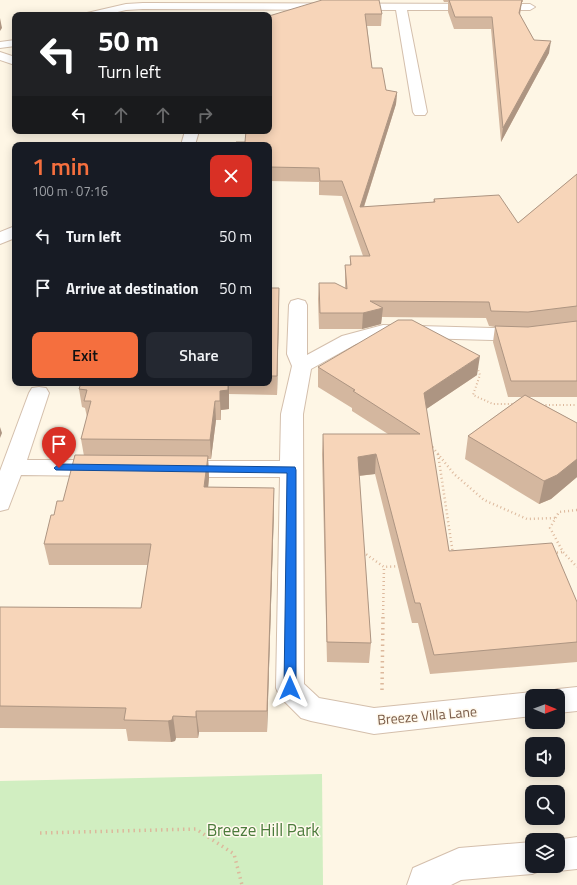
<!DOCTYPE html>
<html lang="en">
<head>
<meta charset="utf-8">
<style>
  body { margin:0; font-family:"Titillium Web",sans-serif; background:#242831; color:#f1f3f6; height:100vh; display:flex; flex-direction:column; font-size:15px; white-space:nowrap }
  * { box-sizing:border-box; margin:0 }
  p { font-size:13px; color:#9ea1a6 }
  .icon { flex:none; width:22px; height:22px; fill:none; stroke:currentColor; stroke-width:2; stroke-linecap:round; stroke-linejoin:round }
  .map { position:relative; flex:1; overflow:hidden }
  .drawer { position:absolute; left:12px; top:142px; width:260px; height:244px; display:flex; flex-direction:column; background:#171b24; border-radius:8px; box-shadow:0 2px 10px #0003 }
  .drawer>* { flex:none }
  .banner { position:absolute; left:12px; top:12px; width:260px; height:122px; border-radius:8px; box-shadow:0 2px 10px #0003; background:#202124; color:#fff; overflow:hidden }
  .needle { width:26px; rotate:91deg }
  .tools { position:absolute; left:525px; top:689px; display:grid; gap:8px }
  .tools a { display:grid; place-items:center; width:40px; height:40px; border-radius:8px; background:#171b24; box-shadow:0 2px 10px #0003; font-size:20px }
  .pin { position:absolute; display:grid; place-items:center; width:34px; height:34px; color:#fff; margin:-41px -17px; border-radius:50% 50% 50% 0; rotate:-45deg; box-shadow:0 0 4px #0007 }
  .pin .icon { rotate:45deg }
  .me { position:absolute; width:44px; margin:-22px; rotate:0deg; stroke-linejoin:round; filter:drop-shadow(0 0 3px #0008) }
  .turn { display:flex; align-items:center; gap:14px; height:84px; padding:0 20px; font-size:18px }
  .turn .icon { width:52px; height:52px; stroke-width:2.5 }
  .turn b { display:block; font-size:28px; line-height:34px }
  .lanes { display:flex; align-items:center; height:38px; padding:0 20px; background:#0003; justify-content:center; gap:20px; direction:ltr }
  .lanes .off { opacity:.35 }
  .round { display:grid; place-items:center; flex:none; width:42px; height:42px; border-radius:8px; background:#242831 }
  .head { display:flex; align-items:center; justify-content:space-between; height:68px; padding:0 20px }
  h1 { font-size:24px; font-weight:600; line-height:30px; color:#f56f3e }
  .cta { display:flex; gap:8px; margin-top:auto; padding:8px 20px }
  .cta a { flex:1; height:46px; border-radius:8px; background:#f56f3e; color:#111; font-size:16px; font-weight:600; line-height:46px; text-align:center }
  .cta a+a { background:#242831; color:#f1f3f6 }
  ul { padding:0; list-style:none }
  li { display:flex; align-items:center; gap:12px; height:52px; padding:0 20px }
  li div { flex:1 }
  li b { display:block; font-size:15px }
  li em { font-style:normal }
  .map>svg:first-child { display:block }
  .green { fill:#d1eec1 }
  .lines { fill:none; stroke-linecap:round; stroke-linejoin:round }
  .minor-casing { stroke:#d4bfac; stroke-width:2 }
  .path-far2 { stroke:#dcb89c; stroke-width:2; stroke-dasharray:1 2.5; stroke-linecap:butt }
  .path-far1 { stroke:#dcb89c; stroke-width:2.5; stroke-dasharray:1 3; stroke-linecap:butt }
  .path { stroke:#dcb89c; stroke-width:3.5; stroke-dasharray:1.5 4; stroke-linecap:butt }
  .minor { fill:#fff; fill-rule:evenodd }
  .wall { fill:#d4b79f }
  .shaded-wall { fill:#ad9582 }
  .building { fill:#f7d5b9; stroke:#ad9582 }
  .route { fill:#1a73e8; stroke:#114b97 }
  .labels { text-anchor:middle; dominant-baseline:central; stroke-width:3; stroke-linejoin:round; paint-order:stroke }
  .street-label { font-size:14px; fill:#7a5b47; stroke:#fff9ed }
  .near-park-label { font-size:17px; fill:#4b7b3b; stroke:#fff9ed }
</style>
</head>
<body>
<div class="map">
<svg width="577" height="885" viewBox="0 0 577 885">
  <rect width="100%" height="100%" fill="#fef6e5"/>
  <!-- green -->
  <polygon class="green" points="322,774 323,885 0,885 0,781"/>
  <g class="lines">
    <defs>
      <g id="minor">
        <polygon points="143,3 530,4 535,7 530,10 407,10 427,112 425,115 415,115 413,112 396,10 143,9 126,10 105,15 86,15 87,13 126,4"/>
        <polygon points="15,40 15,46 0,48 0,42"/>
        <polygon points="0,52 15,57 15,65 0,60"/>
        <polygon points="185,131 199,131 195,145 181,145"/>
        <polygon points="15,226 15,238 0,244 0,232"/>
        <polygon points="298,299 305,301 307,305 307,355 342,336 383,325 525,329 577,323 577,335 525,341 383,337 356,344 311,369 303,414 304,684 319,698 374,708 532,692 543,696 532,696 532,716 374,734 311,721 301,718 280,697 276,688 280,477 180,477 172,474 169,469 172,464 180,461 280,461 281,414 292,366 287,354 289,305 291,301"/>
        <polygon points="39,387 46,388 49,393 27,460 101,460 109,463 112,468 109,473 101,476 21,475 8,509 0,511 0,471 29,393 32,388"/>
        <polygon points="577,687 577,711 558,713 558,696 546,696 548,692 558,689"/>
        <polygon points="577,837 577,869 558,871 546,866 558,866 558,840 556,840"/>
        <polygon points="532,842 532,866 545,866 544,869 532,874 461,880 451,885 407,885 413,868 459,848"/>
      </g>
    </defs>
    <!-- minor casing -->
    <use href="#minor" class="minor-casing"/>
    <!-- path-far2 -->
    <g class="path-far2">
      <polyline points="477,367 480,375 473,395 493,404 515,404"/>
      <polyline points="542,405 577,405"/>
    </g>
    <!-- path-far1 -->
    <g class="path-far1">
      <polyline points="430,444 454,474 484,500 527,519 556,518"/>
      <polyline points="438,454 453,554"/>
      <polyline points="577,510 559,512 550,528 563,552 577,567"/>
      <polyline points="363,552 384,567 401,566"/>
      <polyline points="553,553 563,552"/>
      <polyline points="383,618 384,567"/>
    </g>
    <!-- path -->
    <g class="path">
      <polyline points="382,690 383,617"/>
      <polyline points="40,833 196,829 234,854 242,885"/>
    </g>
    <!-- minor -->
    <use href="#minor" class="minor"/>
  </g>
  <!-- wall -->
  <g class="wall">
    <polygon points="377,0 382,14 381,26 367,26 372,68 386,90 397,92 396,104 364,207 433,202 434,199 518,223 577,174 577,397 529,397 577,423 577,477 551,499 539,504 465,459 468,436 522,397 508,397 493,342 495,327 489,326 486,318 382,317 381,324 362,329 319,329 318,299 319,283 345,288 345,265 350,265 350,256 363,256 342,196 319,195 319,182 269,181 269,145 245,142"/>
    <polygon points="443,0 523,0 523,2 522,2 520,15 534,40 549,53 501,142 491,29 454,29 448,12 448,2 444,2"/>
    <polygon points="269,288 279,306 277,395 229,394 229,409 221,410 221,420 216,420 211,459 208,459 209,478 208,487 274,488 274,509 267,732 199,732 198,738 176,738 175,741 171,742 128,741 126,729 0,728 0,607 141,608 148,565 49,565 44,544 54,515 63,501 84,456 81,439 87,417 85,408 82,407 79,389 81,383 269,383"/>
    <polygon points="318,367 477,375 426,409 449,551 577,602 577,662 430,674 418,623 412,623 375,474 359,476 371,643 369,663 327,662 322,454 323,434 388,434 352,411 352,408 318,387"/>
  </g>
  <!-- shaded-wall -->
  <g class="shaded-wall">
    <polygon points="522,0 520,12 517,25 519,13"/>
    <polygon points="0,18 2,28 0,31"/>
    <polygon points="551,41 549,53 501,142 503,128"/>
    <polygon points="397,92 396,104 359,222 360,207"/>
    <polygon points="279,288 279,306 277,395 277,376"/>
    <polygon points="383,308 381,324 362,329 363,313"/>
    <polygon points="480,356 477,375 422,412 424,393"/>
    <polygon points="228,383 229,383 229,409 221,410 221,420 220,401 220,391"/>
    <polygon points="215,401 216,420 211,459 210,440"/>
    <polygon points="0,427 2,433 0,438"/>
    <polygon points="376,454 375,474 357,476 358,457"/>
    <polygon points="208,456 209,478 206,509 204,487"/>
    <polygon points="577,459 577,477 551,499 539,504 544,481"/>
    <polygon points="274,488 274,509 267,732 267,711"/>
    <polygon points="196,711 199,732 198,738 196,717"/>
    <polygon points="173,716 176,738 175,741 171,742 168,721"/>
  </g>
  <!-- building -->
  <g class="building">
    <polygon points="322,0 379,0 382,14 365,14 372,68 382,68 386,90 397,92 360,207 435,202 434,199 499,195 518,223 577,174 577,306 528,312 491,311 489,302 370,301 383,308 363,313 320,313 319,283 335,283 347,289 345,265 351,265 350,256 370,256 342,181 320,181 319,168 269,167 269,145 235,145 236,142 245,142 246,131 269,131 269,16"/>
    <polygon points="449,0 522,0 519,13 534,40 551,41 503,128 492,17 455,17"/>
    <polygon points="269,288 279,288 277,376 269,376"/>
    <polygon points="398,320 412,320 480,356 424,393 449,551 552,543 577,602 577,642 434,655 420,603 415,603 376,454 358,457 371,643 327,642 323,434 420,434 353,391 355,390 318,367"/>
    <polygon points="577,321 577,381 511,381 495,326 528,327"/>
    <polygon points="81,383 228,383 228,390 220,391 220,401 215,401 210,440 81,439 91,401 84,401 87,390 79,389"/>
    <polygon points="525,395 577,423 577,459 557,475 544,481 468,436"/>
    <polygon points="75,455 208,456 204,487 274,488 267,711 196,711 196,717 173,716 172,720 168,721 124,720 126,708 0,706 0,607 141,608 151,544 44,544 51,515 54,515 57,501 63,501"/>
  </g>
  <!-- route -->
  <polygon class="route" points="59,464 295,467 296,470 296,688 294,691 290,693 286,691 284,688 287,473 56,470 54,468"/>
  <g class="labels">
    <!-- street labels -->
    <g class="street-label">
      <text transform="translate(427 715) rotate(-5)">Breeze Villa Lane</text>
    </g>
    <!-- near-park labels -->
    <g class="near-park-label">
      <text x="263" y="830">Breeze Hill Park</text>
    </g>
  </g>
</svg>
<div class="tools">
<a><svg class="needle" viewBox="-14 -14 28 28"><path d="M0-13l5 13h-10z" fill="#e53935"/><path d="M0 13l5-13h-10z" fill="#9ea1a6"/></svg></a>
<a><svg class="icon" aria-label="sound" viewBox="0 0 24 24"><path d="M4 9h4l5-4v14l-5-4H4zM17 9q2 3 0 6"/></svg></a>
<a><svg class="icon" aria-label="search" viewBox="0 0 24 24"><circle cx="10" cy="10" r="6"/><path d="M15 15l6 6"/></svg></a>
<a><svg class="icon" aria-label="layers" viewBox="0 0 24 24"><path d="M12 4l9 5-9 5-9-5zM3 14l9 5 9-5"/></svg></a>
</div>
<div class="pin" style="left:59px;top:468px;background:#d93025"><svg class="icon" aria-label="arrive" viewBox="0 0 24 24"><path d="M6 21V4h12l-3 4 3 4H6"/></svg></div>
<svg class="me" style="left:290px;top:688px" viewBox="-20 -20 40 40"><path d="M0-17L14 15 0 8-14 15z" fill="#1a73e8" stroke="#fff" stroke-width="4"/></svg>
<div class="banner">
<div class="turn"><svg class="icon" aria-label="left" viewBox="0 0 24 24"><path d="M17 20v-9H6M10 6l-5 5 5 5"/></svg><div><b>50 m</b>Turn left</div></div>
<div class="lanes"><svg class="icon" aria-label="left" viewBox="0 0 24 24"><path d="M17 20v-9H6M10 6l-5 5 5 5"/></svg><svg class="icon off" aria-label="ahead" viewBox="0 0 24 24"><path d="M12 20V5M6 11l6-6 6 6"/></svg><svg class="icon off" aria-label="ahead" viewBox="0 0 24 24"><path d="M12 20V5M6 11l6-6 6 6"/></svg><svg class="icon off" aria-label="right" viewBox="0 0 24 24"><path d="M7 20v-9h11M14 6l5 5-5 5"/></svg></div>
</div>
<section class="drawer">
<div class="head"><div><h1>1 min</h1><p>100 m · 07:16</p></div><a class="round" style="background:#d93025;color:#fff"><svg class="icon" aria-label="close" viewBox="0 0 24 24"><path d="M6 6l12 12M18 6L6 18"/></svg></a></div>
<ul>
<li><svg class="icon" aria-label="left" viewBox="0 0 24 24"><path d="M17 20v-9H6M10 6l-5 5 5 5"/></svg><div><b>Turn left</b></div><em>50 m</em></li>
<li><svg class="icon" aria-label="arrive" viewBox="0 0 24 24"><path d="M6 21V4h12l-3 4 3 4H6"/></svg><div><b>Arrive at destination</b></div><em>50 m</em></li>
</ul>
<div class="cta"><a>Exit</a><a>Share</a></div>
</section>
</div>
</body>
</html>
